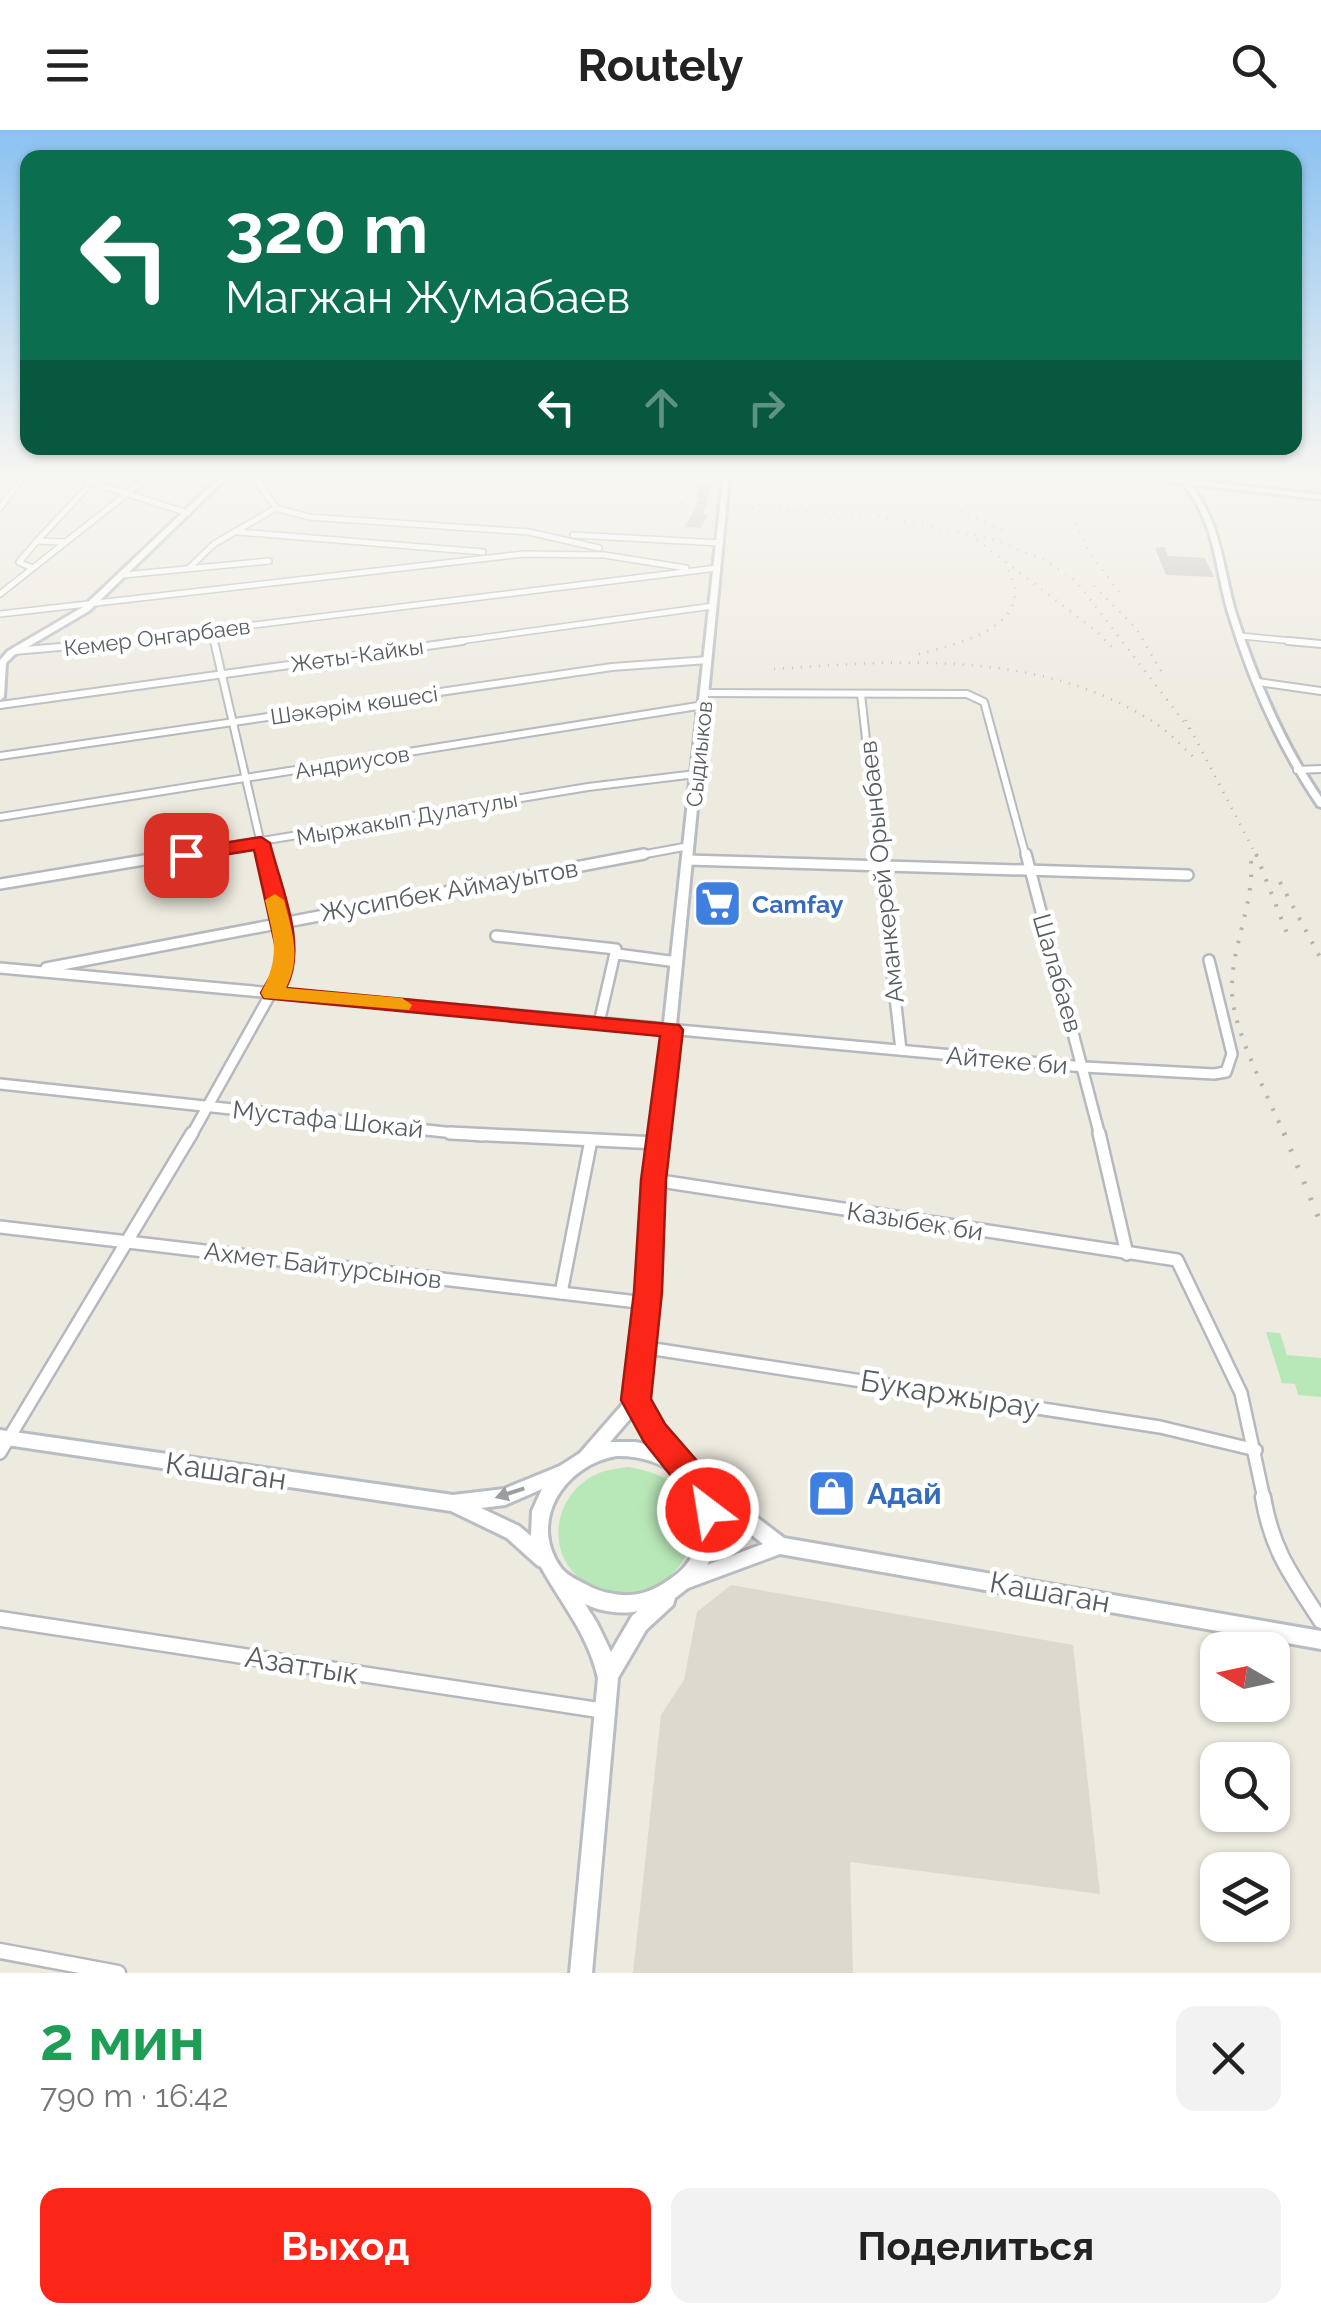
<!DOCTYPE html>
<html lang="ru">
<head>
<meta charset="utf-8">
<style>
  body { margin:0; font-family:Raleway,sans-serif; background:#f2f2f2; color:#222; height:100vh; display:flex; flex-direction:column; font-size:38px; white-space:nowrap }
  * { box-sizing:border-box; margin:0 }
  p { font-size:32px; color:#767676 }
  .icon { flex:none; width:55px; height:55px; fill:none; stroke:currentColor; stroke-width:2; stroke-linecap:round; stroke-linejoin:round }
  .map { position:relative; height:1843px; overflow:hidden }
  .sheet { display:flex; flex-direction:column; background:#fff; flex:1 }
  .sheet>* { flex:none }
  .top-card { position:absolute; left:20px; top:20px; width:1282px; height:305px; border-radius:20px; box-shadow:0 2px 8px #0004; background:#0b6e4f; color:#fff; overflow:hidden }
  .needle { width:65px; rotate:279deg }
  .controls { position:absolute; left:1200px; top:1502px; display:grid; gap:20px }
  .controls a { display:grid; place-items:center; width:90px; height:90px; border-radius:20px; background:#fff; box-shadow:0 2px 8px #0004; font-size:50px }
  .pin { position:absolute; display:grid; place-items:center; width:85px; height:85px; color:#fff; margin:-42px; border-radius:20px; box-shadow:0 5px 15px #0006 }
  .me { position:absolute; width:110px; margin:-55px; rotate:329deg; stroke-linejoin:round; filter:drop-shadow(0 0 8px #0008) }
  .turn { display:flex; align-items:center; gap:35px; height:210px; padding:0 40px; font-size:45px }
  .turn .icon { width:130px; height:130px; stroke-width:2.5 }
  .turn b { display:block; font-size:70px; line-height:85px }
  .lanes { display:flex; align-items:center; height:95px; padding:0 40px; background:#0003; justify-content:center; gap:50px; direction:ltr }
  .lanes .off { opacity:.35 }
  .round { display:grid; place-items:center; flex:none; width:105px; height:105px; border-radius:20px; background:#f2f2f2 }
  .overview { display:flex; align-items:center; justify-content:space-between; height:170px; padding:0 40px }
  h1 { font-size:60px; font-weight:700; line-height:75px; color:#1e9e55 }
  .button { display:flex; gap:20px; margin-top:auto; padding:20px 40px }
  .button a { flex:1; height:115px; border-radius:20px; background:#fb2617; color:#fff; font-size:40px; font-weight:700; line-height:115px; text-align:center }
  .button a+a { background:#f2f2f2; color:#222 }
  header { display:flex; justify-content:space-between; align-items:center; height:130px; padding:0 40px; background:#fff; font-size:45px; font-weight:700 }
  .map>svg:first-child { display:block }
  .education { fill:#ddd9ce }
  .green { fill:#b9e8b8 }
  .building { fill:#c8c4bc }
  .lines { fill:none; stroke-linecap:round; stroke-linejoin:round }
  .street-far4-casing { stroke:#b5b8be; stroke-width:8 }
  .street-far3-casing { stroke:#b5b8be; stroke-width:10 }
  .street-far2-casing { stroke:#b5b8be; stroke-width:14 }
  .street-far1-casing { stroke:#b5b8be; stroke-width:16 }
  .street-casing { stroke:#b5b8be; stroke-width:19 }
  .secondary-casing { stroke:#b8bcc3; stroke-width:6 }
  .street-far4 { stroke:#fff; stroke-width:5 }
  .street-far3 { stroke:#fff; stroke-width:6 }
  .street-far2 { stroke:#fff; stroke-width:9 }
  .street-far1 { stroke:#fff; stroke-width:11 }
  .street { stroke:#fff; stroke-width:14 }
  .secondary { fill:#fff; fill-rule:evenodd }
  .rail-far2 { stroke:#b2b3b3; stroke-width:2.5; stroke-dasharray:1 8; stroke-linecap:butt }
  .rail-far1 { stroke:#b2b3b3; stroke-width:4; stroke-dasharray:2.5 11; stroke-linecap:butt }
  .rail { stroke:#b2b3b3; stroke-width:5; stroke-dasharray:2.5 15; stroke-linecap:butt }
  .oneway { fill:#9b9ea1 }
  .route { fill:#fb2617; stroke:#a3190f; stroke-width:2.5 }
  .slow { fill:#f59e0b }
  .labels { text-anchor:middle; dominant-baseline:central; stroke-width:9; stroke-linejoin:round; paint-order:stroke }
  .far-street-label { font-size:22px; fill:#585d62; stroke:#fff }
  .street-label { font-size:25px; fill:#585d62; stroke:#fff }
  .shop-label { font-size:25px; font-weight:bold; fill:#366cbe; stroke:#fff; text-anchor:start }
  .near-street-label { font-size:30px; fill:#585d62; stroke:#fff }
  .near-shop-label { font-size:30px; font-weight:bold; fill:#366cbe; stroke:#fff; text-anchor:start }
</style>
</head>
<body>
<header><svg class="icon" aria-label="menu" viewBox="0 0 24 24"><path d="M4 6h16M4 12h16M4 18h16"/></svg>Routely<svg class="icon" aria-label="search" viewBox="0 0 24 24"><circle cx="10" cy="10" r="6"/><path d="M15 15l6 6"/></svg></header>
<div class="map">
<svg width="1321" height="1843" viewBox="0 0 1321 1843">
  <rect width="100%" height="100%" fill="#edeadf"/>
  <!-- education -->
  <polygon class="education" points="731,1455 1073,1515 1100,1764 850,1732 853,1843 633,1843 661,1585 684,1550 697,1482"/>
  <!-- green -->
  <g class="green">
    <polygon points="1266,1202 1280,1203 1287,1225 1321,1228 1321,1267 1298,1265 1295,1254 1282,1253"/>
    <path d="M628 1337C766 1358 659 1522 576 1445 548 1418 555 1373 585 1351 597 1341 613 1339 628 1337Z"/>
  </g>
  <!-- building -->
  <g class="building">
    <polygon points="700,354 712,354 703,385 708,385 701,398 685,397 700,368 696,368"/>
    <polygon points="1165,417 1168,426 1205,428 1214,447 1166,445 1155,418"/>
  </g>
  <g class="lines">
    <defs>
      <g id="street-far4">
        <polyline points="78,348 188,383"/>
        <polyline points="0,378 22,348"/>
        <polyline points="276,378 309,387 529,402 599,418"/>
        <polyline points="239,402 483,422"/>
        <polyline points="573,405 720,413"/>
        <polyline points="65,412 37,411 96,348"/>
        <polyline points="32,438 19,432 37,411"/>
        <polyline points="189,438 214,414 276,378 255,348"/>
        <polyline points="123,445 269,431"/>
        <polyline points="0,464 147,348"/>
        <polyline points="0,484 524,424 604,425 686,438"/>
        <polyline points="211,500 214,513"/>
        <polyline points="1241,506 1313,513"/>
        <polyline points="108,513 717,438"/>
        <polyline points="445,513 713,476"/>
      </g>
      <g id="street-far3">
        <polyline points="214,511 264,727"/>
        <polyline points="1288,511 1321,514"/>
        <polyline points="14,521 128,511"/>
        <polyline points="1258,552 1321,561"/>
        <polyline points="706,563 967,564 984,572 1026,727"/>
        <polyline points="861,564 879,727"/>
        <polyline points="0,575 463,511"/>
        <polyline points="0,626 612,537 708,530"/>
        <polyline points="1297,640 1321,639"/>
        <polyline points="0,687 704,575"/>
        <polyline points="165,727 588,657 696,644"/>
        <polyline points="630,727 689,716"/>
      </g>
      <g id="street-far2">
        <polyline points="879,724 901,920"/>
        <polyline points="1026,724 1100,1006"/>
        <polyline points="687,730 1188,745"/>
        <polyline points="0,754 180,724"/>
        <polyline points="496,806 616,819 599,893"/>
        <polyline points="617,824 677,832"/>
        <polyline points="0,838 1084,937 1214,944 1226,942 1232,924 1209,830"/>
        <polyline points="46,838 644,724"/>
        <polyline points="0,954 482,1006"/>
        <polyline points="191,1006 284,840 286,818 264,724"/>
      </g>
      <g id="street-far1">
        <polyline points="450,1003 657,1013"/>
        <polyline points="1099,1003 1127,1124"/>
        <polyline points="654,1050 1177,1130 1241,1263 1264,1369"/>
        <polyline points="0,1097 646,1173"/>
        <polyline points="561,1163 591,1010"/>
        <polyline points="641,1217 1160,1297 1256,1320"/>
        <polyline points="0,1323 192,1003"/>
      </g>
      <g id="street">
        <path d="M1263 1367C1272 1421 1292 1446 1321 1491"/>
        <polyline points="0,1489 605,1581"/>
        <polyline points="0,1821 118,1843"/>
      </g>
      <g id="secondary">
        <polygon points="219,348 226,348 89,481 14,525 6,533 4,567 0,570 0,530 8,521 83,477"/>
        <path d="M723 348H729L661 1050 656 1162 644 1269 684 1330 700 1347 707 1349 784 1408 1321 1501V1519L780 1424 688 1458 675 1468 673 1475 646 1500 618 1548 592 1843H570L598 1548C588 1504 562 1475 541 1437L537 1435 507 1408 451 1381 0 1314V1300L453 1365 504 1359 560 1336 580 1323 628 1268 640 1162 647 1050ZM635 1283 658 1317 636 1312H610ZM617 1326C667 1325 709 1359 698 1410 695 1425 685 1439 673 1447 661 1456 647 1464 631 1465 618 1466 599 1462 587 1455 579 1451 568 1446 562 1439 526 1392 565 1334 617 1326ZM542 1359 532 1381 531 1406 519 1396 481 1378 505 1375ZM715 1376 763 1414 707 1435C718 1417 721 1396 715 1376ZM585 1474C599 1481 622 1485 638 1481L632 1486 611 1522 597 1493Z"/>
        <path d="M1151 348H1173L1321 365V369L1190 354C1222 394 1222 437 1236 484 1257 549 1283 611 1321 667V677L1318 676C1277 616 1249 551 1228 482 1214 433 1216 396 1183 353Z"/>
      </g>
    </defs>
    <!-- street-far4 casing -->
    <use href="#street-far4" class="street-far4-casing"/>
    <!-- street-far3 casing -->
    <use href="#street-far3" class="street-far3-casing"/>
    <!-- street-far2 casing -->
    <use href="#street-far2" class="street-far2-casing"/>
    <!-- street-far1 casing -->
    <use href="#street-far1" class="street-far1-casing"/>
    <!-- street casing -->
    <use href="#street" class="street-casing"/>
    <!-- secondary casing -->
    <use href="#secondary" class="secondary-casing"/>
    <!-- street-far4 -->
    <use href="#street-far4" class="street-far4"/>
    <!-- street-far3 -->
    <use href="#street-far3" class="street-far3"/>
    <!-- street-far2 -->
    <use href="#street-far2" class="street-far2"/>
    <!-- street-far1 -->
    <use href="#street-far1" class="street-far1"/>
    <!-- street -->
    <use href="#street" class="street"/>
    <!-- secondary -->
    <use href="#secondary" class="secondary"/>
    <!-- rail-far2 -->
    <g class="rail-far2">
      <polyline points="886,348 1005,401"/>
      <path d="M1074 348C1069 408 1091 422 1123 468"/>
      <polyline points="366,352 878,386 990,408 1044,430 1076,451 1191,601"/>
      <polyline points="977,410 1096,501 1117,522"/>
      <polyline points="1094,456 1136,498 1164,546"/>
      <path d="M919 524C963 513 1043 493 1005 435"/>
      <path d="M774 539C902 530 1039 520 1152 591 1169 601 1183 618 1198 631"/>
      <polyline points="1186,590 1257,727"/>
    </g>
    <!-- rail-far1 -->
    <g class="rail-far1">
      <polyline points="1256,724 1290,811"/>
      <path d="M1251 731C1254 776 1231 816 1232 861 1232 899 1269 968 1285 1006"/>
      <polyline points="1280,752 1321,829"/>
    </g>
    <!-- rail -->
    <polyline class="rail" points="1284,1003 1321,1094"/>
  </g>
  <!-- one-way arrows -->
  <defs><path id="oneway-solid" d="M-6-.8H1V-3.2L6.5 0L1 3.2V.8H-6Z" transform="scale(2.5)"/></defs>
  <use class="oneway" href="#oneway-solid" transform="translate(510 1363) rotate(162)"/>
  <!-- sky -->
  <linearGradient id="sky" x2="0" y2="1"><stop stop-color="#8ac2f1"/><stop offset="0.57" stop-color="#f7f6f1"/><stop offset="1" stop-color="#f7f6f1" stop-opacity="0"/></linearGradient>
  <rect width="1321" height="606" fill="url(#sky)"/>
  <!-- route -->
  <path class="route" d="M261 707 270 713C281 758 308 815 286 858L679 895 683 900 666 1050 662 1162 651 1269 665 1294 711 1347 725 1380 720 1391 708 1395 697 1391 687 1366 644 1312 621 1270 634 1162 641 1050 660 906 264 868 261 863 274 840 276 818 254 720 186 731 177 725 186 719Z"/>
  <!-- slow -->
  <path class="slow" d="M275 764 284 770C292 802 302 827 286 858L402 868 412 875 409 880 264 868 261 863C281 826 274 809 265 770Z"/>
  <!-- icons -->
  <defs>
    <symbol id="supermarket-square" viewBox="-11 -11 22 22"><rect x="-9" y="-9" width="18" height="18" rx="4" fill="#3f7fe0" stroke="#fff"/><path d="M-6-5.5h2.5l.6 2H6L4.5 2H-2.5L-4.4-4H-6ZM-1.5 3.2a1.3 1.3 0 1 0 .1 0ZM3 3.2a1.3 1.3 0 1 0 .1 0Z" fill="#fff"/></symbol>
    <symbol id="shop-square" viewBox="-11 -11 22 22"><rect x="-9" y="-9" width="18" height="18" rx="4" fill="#3f7fe0" stroke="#fff"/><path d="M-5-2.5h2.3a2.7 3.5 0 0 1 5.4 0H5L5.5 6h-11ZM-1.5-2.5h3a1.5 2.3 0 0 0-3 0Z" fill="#fff"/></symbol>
  </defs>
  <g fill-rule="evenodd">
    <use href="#supermarket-square" x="690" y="746" width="55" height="55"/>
    <use href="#shop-square" x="804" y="1336" width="55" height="55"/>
  </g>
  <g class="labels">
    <!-- far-street labels -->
    <g class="far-street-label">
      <text transform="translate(157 507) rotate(-7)">Кемер Онгарбаев</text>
      <text transform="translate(357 525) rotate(-8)">Жеты-Кайкы</text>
      <text transform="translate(354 575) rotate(-8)">Шәкәрім көшесі</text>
      <text transform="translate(699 624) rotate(-84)">Сыдиыков</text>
      <text transform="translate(352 632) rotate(-9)">Андриусов</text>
      <text transform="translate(407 688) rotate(-10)">Мыржакып Дулатулы</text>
    </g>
    <!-- street labels -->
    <g class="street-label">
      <text transform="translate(881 742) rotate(-96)">Аманкерей Орынбаев</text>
      <text transform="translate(449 760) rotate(-10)">Жусипбек Аймауытов</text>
      <text transform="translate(1058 843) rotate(74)">Шалабаев</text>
      <text transform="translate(1007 930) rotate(5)">Айтеке би</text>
      <text transform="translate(328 989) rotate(6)">Мустафа Шокай</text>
      <text transform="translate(915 1091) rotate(9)">Казыбек би</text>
      <text transform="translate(323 1135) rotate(7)">Ахмет Байтурсынов</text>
    </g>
    <!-- shop labels -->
    <g class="shop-label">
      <text x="752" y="774">Camfay</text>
    </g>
    <!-- near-street labels -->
    <g class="near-street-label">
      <text transform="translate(950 1264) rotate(9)">Букаржырау</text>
      <text transform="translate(226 1341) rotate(8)">Кашаган</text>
      <text transform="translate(1050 1462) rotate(10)">Кашаган</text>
      <text transform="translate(302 1535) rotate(9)">Азаттык</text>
    </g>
    <!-- near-shop labels -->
    <g class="near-shop-label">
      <text x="867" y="1363">Адай</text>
    </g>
  </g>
</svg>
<div class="controls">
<a><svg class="needle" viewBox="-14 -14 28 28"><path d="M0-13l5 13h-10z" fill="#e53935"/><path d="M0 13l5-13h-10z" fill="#767676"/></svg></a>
<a><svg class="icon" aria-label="search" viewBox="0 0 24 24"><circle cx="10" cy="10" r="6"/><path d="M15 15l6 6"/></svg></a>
<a><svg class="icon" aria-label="layers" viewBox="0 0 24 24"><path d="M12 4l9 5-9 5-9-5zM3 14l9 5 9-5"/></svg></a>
</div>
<div class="pin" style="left:186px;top:725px;background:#d93025"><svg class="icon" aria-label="arrive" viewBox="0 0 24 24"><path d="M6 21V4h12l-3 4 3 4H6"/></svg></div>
<svg class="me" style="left:708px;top:1380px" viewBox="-20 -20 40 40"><circle r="17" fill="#fb2617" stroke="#fff" stroke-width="3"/><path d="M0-11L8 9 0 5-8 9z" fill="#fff"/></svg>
<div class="top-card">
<div class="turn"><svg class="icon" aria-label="left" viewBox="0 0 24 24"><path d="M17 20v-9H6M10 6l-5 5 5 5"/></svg><div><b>320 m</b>Магжан Жумабаев</div></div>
<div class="lanes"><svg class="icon" aria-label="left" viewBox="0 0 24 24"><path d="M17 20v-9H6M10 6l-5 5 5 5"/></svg><svg class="icon off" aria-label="ahead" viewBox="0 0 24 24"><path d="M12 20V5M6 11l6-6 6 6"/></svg><svg class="icon off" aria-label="right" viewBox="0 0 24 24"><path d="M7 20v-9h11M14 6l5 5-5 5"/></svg></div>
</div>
</div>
<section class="sheet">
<div class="overview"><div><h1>2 мин</h1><p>790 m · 16:42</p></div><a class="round"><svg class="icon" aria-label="close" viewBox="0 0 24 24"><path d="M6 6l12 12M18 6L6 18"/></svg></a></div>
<div class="button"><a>Выход</a><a>Поделиться</a></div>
</section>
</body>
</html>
